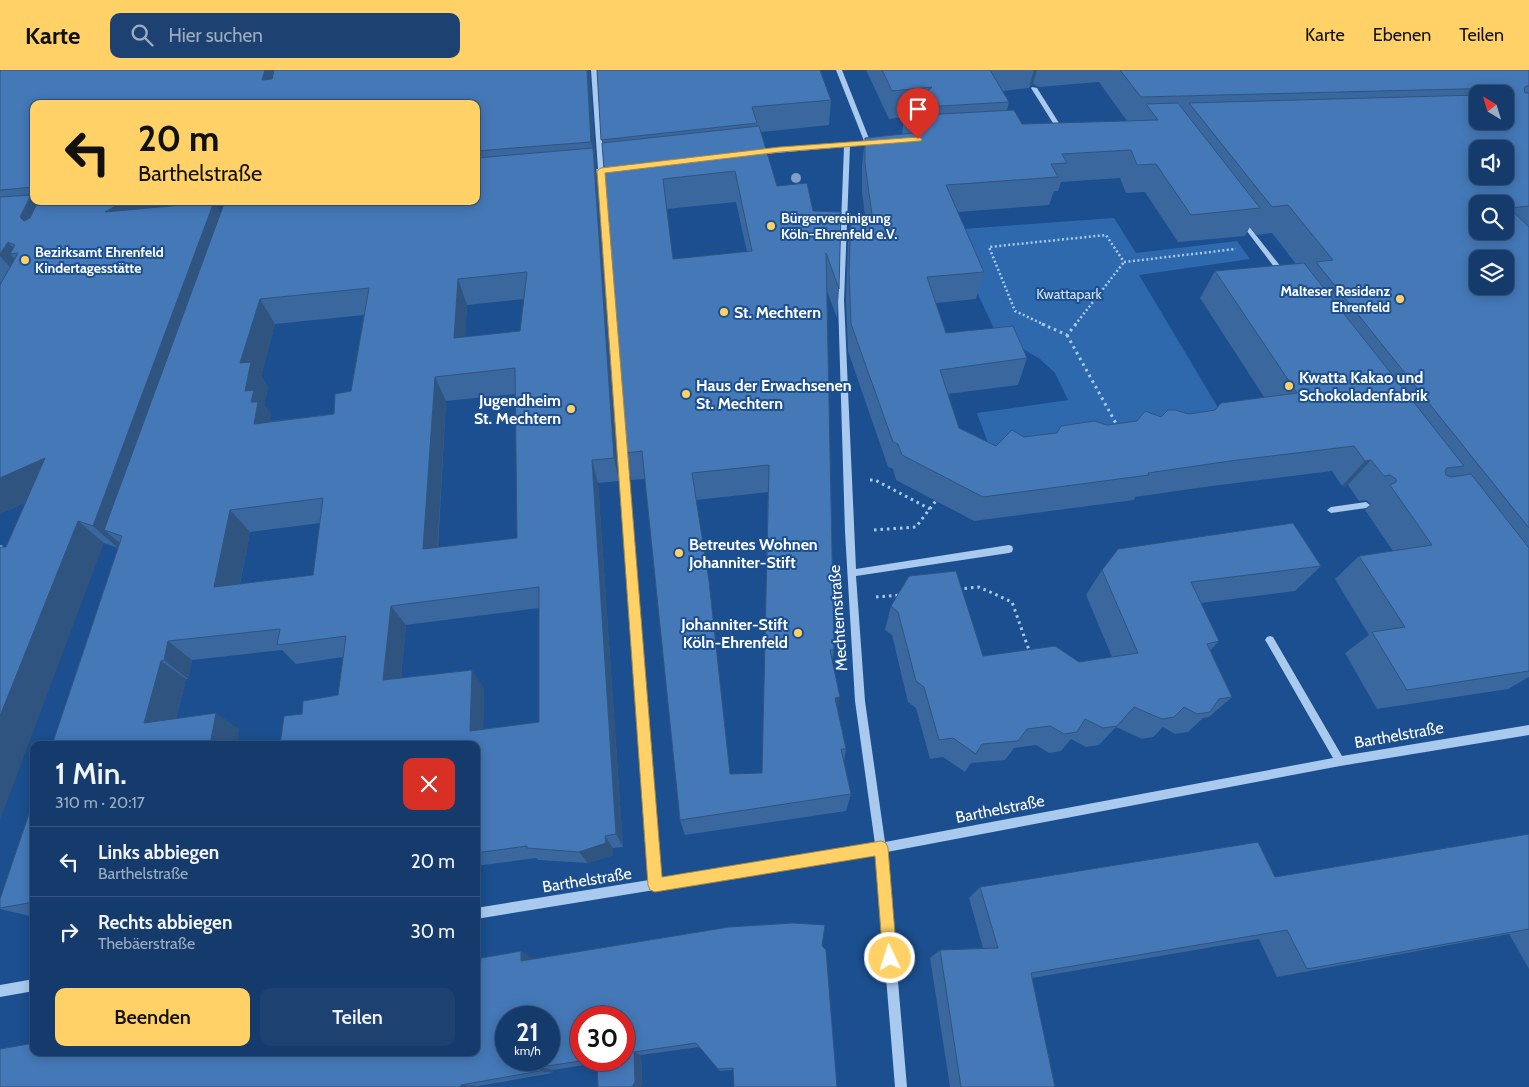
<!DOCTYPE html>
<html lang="de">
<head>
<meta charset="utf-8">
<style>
  body { margin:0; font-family:Cabin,sans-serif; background:#1d4271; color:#f1f3f6; height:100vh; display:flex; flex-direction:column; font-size:19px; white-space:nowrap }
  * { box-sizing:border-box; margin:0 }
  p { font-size:16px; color:#9dadc1 }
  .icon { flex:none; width:28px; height:28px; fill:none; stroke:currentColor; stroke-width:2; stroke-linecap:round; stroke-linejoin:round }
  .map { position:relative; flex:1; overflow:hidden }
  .drawer { position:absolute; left:30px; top:671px; width:450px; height:315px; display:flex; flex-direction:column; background:#143b6b; border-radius:10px; box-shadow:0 2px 12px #0003,0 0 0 1px #33557e }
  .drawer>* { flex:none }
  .hud { position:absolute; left:30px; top:30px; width:450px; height:105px; border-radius:10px; box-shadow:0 2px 12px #0003,0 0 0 1px #33557e; background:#ffd166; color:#111; overflow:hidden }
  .needle { width:32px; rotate:322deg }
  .fabs { position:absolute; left:1469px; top:15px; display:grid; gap:10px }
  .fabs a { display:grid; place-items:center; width:45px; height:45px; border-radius:10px; background:#143b6b; box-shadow:0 2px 12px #0003,0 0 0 1px #33557e; font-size:25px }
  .speed { position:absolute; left:495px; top:936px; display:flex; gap:10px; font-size:25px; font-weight:700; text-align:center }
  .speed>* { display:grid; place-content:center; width:65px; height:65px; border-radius:50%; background:#143b6b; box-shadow:0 2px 12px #0003,0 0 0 1px #33557e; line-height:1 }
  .speed small { font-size:12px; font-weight:400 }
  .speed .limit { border:8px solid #d22; background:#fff; color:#111 }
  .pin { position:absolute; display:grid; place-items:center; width:42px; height:42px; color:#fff; margin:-51px -21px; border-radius:50% 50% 50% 0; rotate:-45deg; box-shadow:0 0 5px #0007 }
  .pin .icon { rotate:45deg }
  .me { position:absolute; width:55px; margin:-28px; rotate:356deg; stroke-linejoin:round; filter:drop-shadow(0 0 4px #0008) }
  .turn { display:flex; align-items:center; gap:18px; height:105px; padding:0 25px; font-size:22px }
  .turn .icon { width:65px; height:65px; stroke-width:2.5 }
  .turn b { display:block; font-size:35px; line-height:42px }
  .round { display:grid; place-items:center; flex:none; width:52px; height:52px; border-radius:10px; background:#1d4271 }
  .head { display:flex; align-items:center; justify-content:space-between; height:85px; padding:0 25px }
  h1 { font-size:30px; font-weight:600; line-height:38px }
  .cta { display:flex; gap:10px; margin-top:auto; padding:10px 25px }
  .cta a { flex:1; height:58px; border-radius:10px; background:#ffd166; color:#111; font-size:20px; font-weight:600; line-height:58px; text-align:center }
  .cta a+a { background:#1d4271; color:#f1f3f6 }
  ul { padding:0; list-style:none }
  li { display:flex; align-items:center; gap:15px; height:70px; padding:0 25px; border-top:1px solid #33557e }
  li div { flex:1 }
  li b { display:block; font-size:19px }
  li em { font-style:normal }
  header { display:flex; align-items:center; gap:30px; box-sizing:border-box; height:70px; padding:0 25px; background:#ffd166; color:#111 }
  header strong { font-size:24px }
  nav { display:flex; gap:28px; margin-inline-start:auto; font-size:18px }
  .search { width:350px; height:45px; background:#1d4271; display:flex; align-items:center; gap:12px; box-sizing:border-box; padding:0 18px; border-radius:10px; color:#9dadc1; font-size:19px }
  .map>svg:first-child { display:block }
  .green { fill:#2e69ad }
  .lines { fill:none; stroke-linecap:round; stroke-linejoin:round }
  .path-far1 { stroke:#a9c9ee; stroke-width:2.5; stroke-dasharray:2 2.5; stroke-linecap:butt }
  .path { stroke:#a9c9ee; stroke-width:3; stroke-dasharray:2.5 4; stroke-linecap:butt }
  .minor { fill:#a9c9ee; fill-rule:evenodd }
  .tree { fill:#7ea0ca }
  .wall { fill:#3a679d; fill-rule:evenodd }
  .shaded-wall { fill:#305480 }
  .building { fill:#4478b7; stroke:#305480; fill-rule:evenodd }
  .route { fill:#ffd166; stroke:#a68842 }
  .poi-dot { fill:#ffd166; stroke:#1b4f8f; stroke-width:2 }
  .labels { text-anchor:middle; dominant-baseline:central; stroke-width:4; stroke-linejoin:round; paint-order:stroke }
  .far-poi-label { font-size:14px; font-weight:bold; fill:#fff; stroke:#1b4f8f; text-anchor:start }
  .far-park-label { font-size:14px; fill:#cfe3fa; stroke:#1b4f8f }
  .poi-label { font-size:16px; font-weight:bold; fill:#fff; stroke:#1b4f8f; text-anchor:start }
  .street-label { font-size:16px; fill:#fff; stroke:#1b4f8f }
</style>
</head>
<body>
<header>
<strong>Karte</strong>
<div class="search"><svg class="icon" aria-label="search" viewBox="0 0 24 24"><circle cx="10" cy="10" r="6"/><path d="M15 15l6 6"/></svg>Hier suchen</div>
<nav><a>Karte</a><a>Ebenen</a><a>Teilen</a></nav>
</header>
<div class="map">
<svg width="1529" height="1017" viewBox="0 0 1529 1017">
  <rect width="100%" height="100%" fill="#1b4f8f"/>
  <!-- green -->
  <polygon class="green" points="1114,148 1136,183 1237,171 1250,189 1139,205 1223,346 995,376 988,373 977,343 1068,330 1055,303 1040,289 996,263 948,160"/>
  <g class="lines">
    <!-- path-far1 -->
    <g class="path-far1">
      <polyline points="1124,192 1236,179"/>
      <polyline points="1045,255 1015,241 989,177 1106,165 1124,192"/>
      <polyline points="1075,255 1124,192"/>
    </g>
    <!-- path -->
    <g class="path">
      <polyline points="1042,254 1067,265 1076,254"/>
      <polyline points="1067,265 1118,357"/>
      <polyline points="870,410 875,410 930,439"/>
      <polyline points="874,460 916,457 938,428"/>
      <polyline points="0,477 9,477"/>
      <polyline points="958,519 979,517 1012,532 1030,583"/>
      <polyline points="876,527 900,525"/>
    </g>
    <!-- minor -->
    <g class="minor">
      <polygon points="591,0 597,0 604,99 615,98 618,100 615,102 605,103 660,809 875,774 855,631 845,462 838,230 844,77 755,85 752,83 755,81 864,71 836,0 842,0 870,71 876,70 879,72 876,74 850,76 844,230 856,499 1009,475 1012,476 1013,479 1012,482 1009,483 856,506 865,631 885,772 1333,688 1267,573 1265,570 1267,567 1270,566 1273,567 1342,686 1529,655 1529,665 1340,696 887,782 907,1017 895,1017 876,784 476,849 476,838 649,810 599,103 586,104 583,102 586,100 598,99"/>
      <polygon points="1032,17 1037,18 1064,61 1063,62 1058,61 1031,18"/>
      <polygon points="210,131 233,131 230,133 203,136 200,134"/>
      <polygon points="1242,149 1244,150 1285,202 1285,206 1281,206 1240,152 1239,151"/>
      <polygon points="1366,432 1370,435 1366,438 1331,443 1327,440 1331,437"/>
      <polygon points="34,909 34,921 0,927 0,915"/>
    </g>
  </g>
  <!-- trees -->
  <circle class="tree" cx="796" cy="108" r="5"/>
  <!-- wall -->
  <g class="wall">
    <path d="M0 0H589L619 411 598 413 623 777 613 778V785L588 793 538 790 536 788 476 796V675L302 644 338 625 343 587 296 594 282 580 192 590 188 609H186L176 649 239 659 52 675 118 478 104 473 6 477 26 432 0 444V215L1 212H0ZM34 34H476V131L221 143 214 132 171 136 169 132 181 131H34ZM524 229 520 261 465 267 467 235ZM364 245 351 321 334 344 272 351 270 348 271 344 264 335 268 317 261 306 275 254ZM515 324 517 468 438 478 446 331ZM320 453 313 505 240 514 250 462ZM539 538V652L483 659 484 618 401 608 406 555Z"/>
    <path d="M597 0 831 30 829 55 761 62 777 116 813 141 839 219 837 248 827 221 834 580 832 590 838 640 846 679 844 691 851 724 846 741 685 765 680 750 645 409 631 410 625 383ZM736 132 747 182 673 189 666 139ZM768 422 762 703 730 704 696 430Z"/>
    <path d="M866 0H1529V607L1508 619 1377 639 1345 583 1369 565 1335 509 1359 486 1393 481 1365 440 1371 434 1366 430 1359 431 1348 415 1342 416 1332 401 1212 416 1135 427 1134 430 974 451 896 410 893 399 888 397 848 281 846 230 848 173 851 145H865L862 122V96L865 68 902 64 904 47 889 49ZM1099 12 1127 51 1022 54 1007 40 1009 32 1003 21 1029 18 1033 14 1039 17ZM1478 24H1505L1478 51ZM1120 108 1126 123 1145 122 1178 172 1245 166 1250 157 1256 165 1272 163 1296 194 1215 201 1200 228 1264 327 1215 340 1161 347 1024 367 996 376 959 358 948 324 1018 315 1027 288 946 263 936 233 976 229 984 202 958 142 1049 135 1054 121H1058L1061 112Z"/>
    <polygon points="1321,496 1295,521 1200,533 1219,571 1210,581 1232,627 1209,647 1203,648 1188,662 1175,664 1163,657 1153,667 1142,669 1116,657 1099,675 1086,677 1071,669 1061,681 1049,683 1036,675 1014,678 1005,690 971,693 965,702 943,687 930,689 916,638 908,632 892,565 885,560 891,536 983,586 1079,592 1112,587 1086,525 1102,500"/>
    <polygon points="34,729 34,847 0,839 0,829"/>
    <polygon points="1529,764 1529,899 1509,864 1277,907 1259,869 1032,908 1055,1017 950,1017 930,888 940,880 983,878 969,828 980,817 1275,807"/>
    <path d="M729 857 733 1000 720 1001 718 999 699 977 641 985 642 1013 640 1017H598L597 993 553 1000V1003L478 1016V1017H0L534 889ZM624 948V990H581Z"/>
  </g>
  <!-- shaded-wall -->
  <g class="shaded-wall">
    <polygon points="265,0 285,0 275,34 262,10"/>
    <polygon points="587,0 589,0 619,411 614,388 593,79 591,72"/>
    <polygon points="1034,0 1037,0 1033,14 1029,18"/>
    <polygon points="31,125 34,128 34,131 37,131 52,150 41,172 20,147"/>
    <polygon points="124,131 168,131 174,140 105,142"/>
    <polygon points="214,132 230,158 104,460 120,473 118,478 93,456"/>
    <polygon points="8,172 30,197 18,183 10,184 27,203 22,211 0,186 0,184"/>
    <polygon points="458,209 467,235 464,293 454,268"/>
    <polygon points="260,229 275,254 261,306 268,317 264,335 271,344 270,348 276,356 254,354 251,332 245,321 240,293"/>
    <polygon points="435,307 446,331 436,501 423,479"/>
    <polygon points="45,388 71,411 0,444 0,408"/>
    <polygon points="592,390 598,413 623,777 616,764"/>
    <polygon points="1371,390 1348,415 1342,416 1365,391"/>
    <polygon points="230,440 250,462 235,538 214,517"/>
    <polygon points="78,451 104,473 0,750 0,646"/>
    <polygon points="391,536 406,555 399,628 383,610"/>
    <polygon points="168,571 192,590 188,609 164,590"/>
    <polygon points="161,591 186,609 171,670 144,653"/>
    <polygon points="472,600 484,618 483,677 470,661"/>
    <polygon points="840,627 837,647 835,628"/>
    <polygon points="216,643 239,659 237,675 210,675"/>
    <polygon points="605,766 613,778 613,785 588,793 579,782"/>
    <polygon points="521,881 534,889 521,891"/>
    <polygon points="634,982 641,985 642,1013 640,1017 632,1017"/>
    <polygon points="540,997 553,1000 553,1003 540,1001"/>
    <polygon points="461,1015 478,1016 478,1017 461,1017"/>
  </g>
  <!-- building -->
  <g class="building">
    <polygon points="0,0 265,0 262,10 272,9 274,0 587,0 591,72 476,81 476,34 34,34 34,117 0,120"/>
    <polygon points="597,0 820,0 831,30 752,37 757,53 601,70"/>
    <polygon points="882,0 990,0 1009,32 907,38 932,17 892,21"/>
    <path d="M1120 0H1529V16H1526L1524 18 1525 23H1529V136L1509 138 1529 157V458L1316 192 1333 190 1288 135 1272 137 1189 33 1478 25V51H1505V24H1499L1500 18 1141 27ZM1478 79H1505V106H1478ZM1478 134H1505V161H1478ZM1478 189H1505V216H1478Z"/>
    <polygon points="1178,33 1260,138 1191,145 1156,94 1137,95 1131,80 1062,84 1067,93 1051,94 1058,107 946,115 984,202 927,207 946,263 1013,256 1027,288 940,300 959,358 996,376 1012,360 1024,367 1039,365 1057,363 1061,356 1094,351 1107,355 1137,351 1145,341 1161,347 1168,340 1175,340 1189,344 1215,340 1221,333 1297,323 1215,201 1304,193 1464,396 1447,398 1445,401 1446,405 1451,407 1471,404 1529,478 1529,601 1407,620 1372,562 1405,557 1359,486 1432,475 1390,415 1396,412 1396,409 1390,405 1384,406 1371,390 1365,391 1354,376 1230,391 1148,403 1149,405 983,427 902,385 898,374 893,372 851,254 849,202 851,145 872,145 865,94 865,68 913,63 904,46 1014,40 1022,54 1158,50 1146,34"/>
    <path d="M759 56 777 116 807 113 813 141 841 142 839 219 826 183 834 580H830L840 627 835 628 846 679H841L851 724 680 750 642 381 625 383 602 73ZM735 101 752 181 673 189 663 109ZM769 395 762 703 730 704 709 511 692 403Z"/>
    <path d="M593 78 614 388 592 390 616 764 605 766 606 773 579 782 527 778V776L476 783V675H280L284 646 302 644 303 631 338 625 346 566 277 575 280 559 168 571 164 590 161 591 144 653 216 643 210 675H52L122 466 104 460 225 131H476V88ZM527 202 520 261 454 268 458 209ZM369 218 351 321 335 324 334 344 254 354 258 332H251L254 320 245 321 251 292 240 293 260 229ZM515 298 517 468 423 479 435 307ZM323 428 313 505 214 517 230 440ZM539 517V652L470 661 472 600 383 610 391 536Z"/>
    <polygon points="31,125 20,147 24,151 30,148 38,131 124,131 105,142 214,132 93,456 78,451 0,646 0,477 6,477 45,388 0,408 0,215 18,183 10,184 15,175 8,172 0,184 0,127"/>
    <polygon points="1293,453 1321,496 1191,512 1219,571 1207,574 1232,627 1219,629 1210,642 1197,644 1184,637 1174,647 1162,649 1134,637 1117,656 1103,658 1085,649 1077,662 1064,664 1050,656 1027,659 1018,671 982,674 976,684 953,668 939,670 924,617 916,611 898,542 891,536 909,506 956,501 983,586 1055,576 1079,592 1138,583 1102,500 1118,479"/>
    <polygon points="34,729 34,832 0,838 0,829"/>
    <polygon points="1529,764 1529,859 1307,899 1287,860 1031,903 1055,1017 961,1017 940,880 998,878 980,817 1258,772 1275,807"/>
    <path d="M793 853 825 855 822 876 826 880 837 1017H734L733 998 718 999 696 973 634 982 635 1012 632 1017H598L597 990H624V948H581V990H588L540 997V1001L461 1015V1017H0V979L34 973V982H476V899L480 898 481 888 521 881V891L729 857ZM506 948H549V990H506Z"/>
  </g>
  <!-- route -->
  <polygon class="route" points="918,67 922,69 921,71 780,82 605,103 662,807 881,771 886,773 888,778 897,888 895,894 890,896 885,894 883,888 875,786 655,822 650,820 648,815 597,101 601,98 780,77"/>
  <!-- markers -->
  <g class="poi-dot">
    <circle cx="771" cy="156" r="5"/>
    <circle cx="25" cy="190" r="5"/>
    <circle cx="1400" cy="229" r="5"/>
    <circle cx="724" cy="242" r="5"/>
    <circle cx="1289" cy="316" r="5"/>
    <circle cx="686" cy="324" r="5"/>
    <circle cx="571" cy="339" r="5"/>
    <circle cx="679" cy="483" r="5"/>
    <circle cx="798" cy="563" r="5"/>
  </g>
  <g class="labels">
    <!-- far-poi labels -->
    <g class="far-poi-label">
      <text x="781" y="148">Bürgervereinigung<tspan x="781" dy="16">Köln-Ehrenfeld e.V.</tspan></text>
      <text x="35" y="182">Bezirksamt Ehrenfeld<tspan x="35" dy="16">Kindertagesstätte</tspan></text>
      <text x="1390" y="221" text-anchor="end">Malteser Residenz<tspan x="1390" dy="16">Ehrenfeld</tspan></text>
    </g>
    <!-- far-park labels -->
    <g class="far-park-label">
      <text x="1069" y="224">Kwattapark</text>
    </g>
    <!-- poi labels -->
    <g class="poi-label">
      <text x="734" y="242">St. Mechtern</text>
      <text x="1299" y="307">Kwatta Kakao und<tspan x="1299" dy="18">Schokoladenfabrik</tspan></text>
      <text x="696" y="315">Haus der Erwachsenen<tspan x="696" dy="18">St. Mechtern</tspan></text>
      <text x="561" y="330" text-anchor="end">Jugendheim<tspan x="561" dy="18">St. Mechtern</tspan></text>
      <text x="689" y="474">Betreutes Wohnen<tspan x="689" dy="18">Johanniter-Stift</tspan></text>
      <text x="788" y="554" text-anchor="end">Johanniter-Stift<tspan x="788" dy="18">Köln-Ehrenfeld</tspan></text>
    </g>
    <!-- street labels -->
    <g class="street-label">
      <text transform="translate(838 548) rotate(-94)">Mechternstraße</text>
      <text transform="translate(1399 665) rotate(-10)">Barthelstraße</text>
      <text transform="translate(1000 739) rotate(-11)">Barthelstraße</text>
      <text transform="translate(587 810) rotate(-9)">Barthelstraße</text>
    </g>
  </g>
</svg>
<div class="fabs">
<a><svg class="needle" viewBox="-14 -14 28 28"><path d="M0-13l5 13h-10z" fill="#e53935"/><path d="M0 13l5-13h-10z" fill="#9dadc1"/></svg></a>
<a><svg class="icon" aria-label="sound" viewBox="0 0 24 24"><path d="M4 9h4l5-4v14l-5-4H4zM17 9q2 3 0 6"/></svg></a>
<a><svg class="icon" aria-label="search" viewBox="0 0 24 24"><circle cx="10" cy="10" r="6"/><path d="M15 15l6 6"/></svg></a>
<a><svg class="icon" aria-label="layers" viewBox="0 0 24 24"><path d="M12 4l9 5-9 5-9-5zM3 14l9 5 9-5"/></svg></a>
</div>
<div class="speed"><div>21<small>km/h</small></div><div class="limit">30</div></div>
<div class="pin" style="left:918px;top:69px;background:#d93025"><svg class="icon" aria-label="arrive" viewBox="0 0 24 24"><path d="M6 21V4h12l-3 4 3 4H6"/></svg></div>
<svg class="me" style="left:890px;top:888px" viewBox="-20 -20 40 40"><circle r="17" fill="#ffd166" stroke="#fff" stroke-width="3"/><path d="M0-11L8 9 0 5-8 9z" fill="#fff"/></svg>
<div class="hud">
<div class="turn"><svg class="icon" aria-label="left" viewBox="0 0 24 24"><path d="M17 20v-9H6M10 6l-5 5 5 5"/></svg><div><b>20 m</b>Barthelstraße</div></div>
</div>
<section class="drawer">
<div class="head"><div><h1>1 Min.</h1><p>310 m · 20:17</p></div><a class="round" style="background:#d93025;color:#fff"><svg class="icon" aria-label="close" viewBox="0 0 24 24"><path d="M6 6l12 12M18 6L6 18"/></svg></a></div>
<ul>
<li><svg class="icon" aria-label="left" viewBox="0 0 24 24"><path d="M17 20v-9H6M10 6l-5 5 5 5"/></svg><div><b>Links abbiegen</b><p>Barthelstraße</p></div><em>20 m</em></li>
<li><svg class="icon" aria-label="right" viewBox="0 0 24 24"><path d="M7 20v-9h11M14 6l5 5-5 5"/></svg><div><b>Rechts abbiegen</b><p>Thebäerstraße</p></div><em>30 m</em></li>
</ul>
<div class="cta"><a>Beenden</a><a>Teilen</a></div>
</section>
</div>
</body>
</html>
